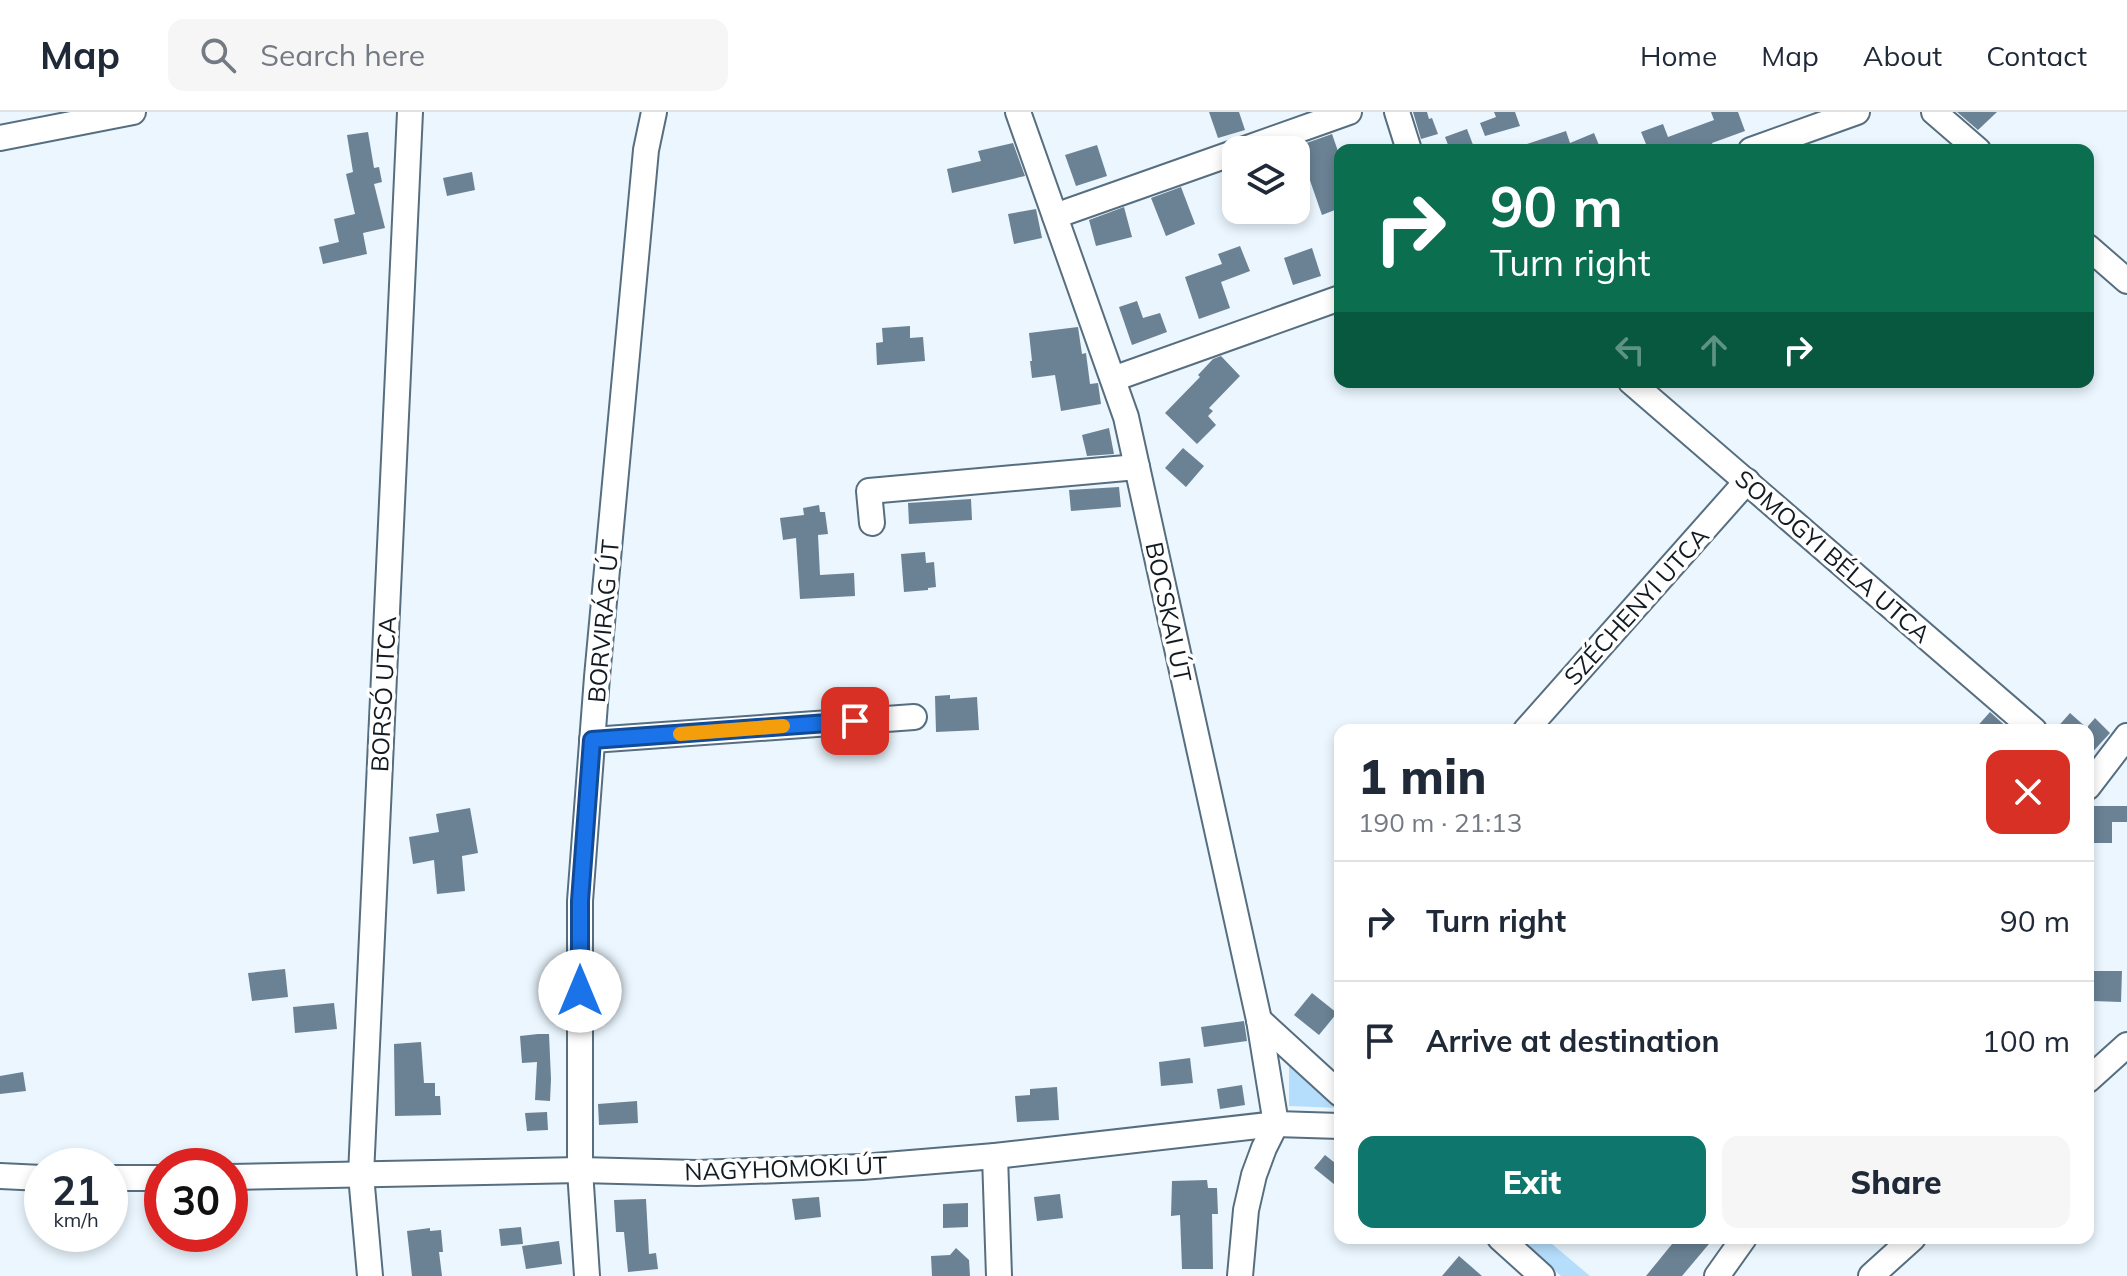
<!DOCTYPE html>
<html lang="en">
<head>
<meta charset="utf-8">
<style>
  body { margin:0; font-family:Mulish,sans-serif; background:#f6f6f7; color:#1f2937; height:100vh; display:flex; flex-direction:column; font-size:30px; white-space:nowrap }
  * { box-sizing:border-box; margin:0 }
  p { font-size:26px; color:#747a83 }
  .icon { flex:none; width:44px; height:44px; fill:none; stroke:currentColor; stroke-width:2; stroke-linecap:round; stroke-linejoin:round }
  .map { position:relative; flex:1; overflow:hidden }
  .sheet { position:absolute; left:1334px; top:612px; width:760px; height:520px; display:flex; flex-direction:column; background:#fff; border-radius:16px; box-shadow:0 4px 12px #0003 }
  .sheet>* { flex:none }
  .top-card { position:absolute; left:1334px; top:32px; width:760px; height:244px; border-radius:16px; box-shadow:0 4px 12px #0003; background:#0b6e4f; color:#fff; overflow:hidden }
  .buttons { position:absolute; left:1222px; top:24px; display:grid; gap:16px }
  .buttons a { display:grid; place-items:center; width:88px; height:88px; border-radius:16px; background:#fff; box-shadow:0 4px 12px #0003; font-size:40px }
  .speed { position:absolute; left:24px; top:1036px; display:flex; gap:16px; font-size:40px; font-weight:700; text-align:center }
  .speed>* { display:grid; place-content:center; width:104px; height:104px; border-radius:50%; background:#fff; box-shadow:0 4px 12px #0003; line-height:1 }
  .speed small { font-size:20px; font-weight:400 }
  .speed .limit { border:12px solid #d22; background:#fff; color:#111 }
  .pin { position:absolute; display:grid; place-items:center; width:68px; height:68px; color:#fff; margin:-34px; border-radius:16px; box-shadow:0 4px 12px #0006 }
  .me { position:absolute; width:88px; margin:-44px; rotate:0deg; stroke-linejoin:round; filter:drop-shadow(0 0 6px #0008) }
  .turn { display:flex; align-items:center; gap:28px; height:168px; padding:0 24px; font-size:36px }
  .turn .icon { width:104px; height:104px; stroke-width:2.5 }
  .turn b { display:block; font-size:56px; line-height:68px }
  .lanes { display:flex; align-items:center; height:76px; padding:0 24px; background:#0003; justify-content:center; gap:40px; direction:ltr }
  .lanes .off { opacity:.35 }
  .round { display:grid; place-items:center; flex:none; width:84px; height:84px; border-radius:16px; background:#f6f6f7 }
  .summary { display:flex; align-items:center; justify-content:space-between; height:136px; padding:0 24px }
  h1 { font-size:48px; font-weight:800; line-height:60px }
  .primary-button { display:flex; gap:16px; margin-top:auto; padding:16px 24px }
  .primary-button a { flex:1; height:92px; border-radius:16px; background:#0f766e; color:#fff; font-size:32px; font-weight:800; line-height:92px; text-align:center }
  .primary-button a+a { background:#f6f6f7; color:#1f2937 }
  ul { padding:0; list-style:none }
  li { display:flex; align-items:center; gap:24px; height:120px; padding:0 24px; border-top:2px solid #e0e1e3 }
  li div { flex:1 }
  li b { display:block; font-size:30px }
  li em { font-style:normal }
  header { display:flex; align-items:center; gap:48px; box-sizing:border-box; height:112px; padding:0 40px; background:#fff; border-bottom:2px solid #e0e1e3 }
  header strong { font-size:38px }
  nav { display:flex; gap:44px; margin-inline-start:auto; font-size:28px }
  .search { width:560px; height:72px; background:#f6f6f7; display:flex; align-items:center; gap:20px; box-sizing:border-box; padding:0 28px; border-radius:16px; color:#747a83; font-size:30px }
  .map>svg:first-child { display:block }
  .green { fill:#b5defc }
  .building { fill:#6a8294 }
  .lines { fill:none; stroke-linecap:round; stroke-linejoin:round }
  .minor-casing { stroke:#566e7f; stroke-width:28 }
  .minor { stroke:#fff; stroke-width:24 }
  .route-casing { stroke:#114b97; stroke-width:20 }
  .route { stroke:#1a73e8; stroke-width:14 }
  .slow { stroke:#f59e0b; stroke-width:14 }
  .labels { text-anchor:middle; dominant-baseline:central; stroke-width:7; stroke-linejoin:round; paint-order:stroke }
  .street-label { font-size:24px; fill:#121b22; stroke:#fff }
</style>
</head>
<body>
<header>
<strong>Map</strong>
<div class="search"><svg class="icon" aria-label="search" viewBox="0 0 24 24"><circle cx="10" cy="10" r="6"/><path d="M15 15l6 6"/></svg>Search here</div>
<nav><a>Home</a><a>Map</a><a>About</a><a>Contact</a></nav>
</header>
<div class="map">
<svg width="2127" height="1164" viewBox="0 0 2127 1164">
  <rect width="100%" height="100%" fill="#ebf6fe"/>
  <!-- green -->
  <g class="green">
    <polygon points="1289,948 1340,990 1340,996 1289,994"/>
    <polygon points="1519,1126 1545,1126 1590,1164 1561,1164"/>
  </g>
  <!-- building -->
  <g class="building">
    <polygon points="1209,0 1239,0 1245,18 1218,26"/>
    <polygon points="1413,0 1427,0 1429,7 1432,6 1438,22 1421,27"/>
    <polygon points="1494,0 1515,0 1520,14 1485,24 1480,11 1496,5"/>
    <polygon points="1711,0 1738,0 1745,19 1712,31 1715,38 1637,38 1636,36 1646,32 1641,20 1663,12 1668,25 1714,8"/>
    <polygon points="1957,0 1997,0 1978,18"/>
    <polygon points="1467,17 1475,38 1450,38 1445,25"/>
    <polygon points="1566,19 1570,31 1594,21 1601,38 1519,38 1518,35"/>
    <polygon points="368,20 374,56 379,55 382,70 374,72 385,116 363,121 367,142 323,152 319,135 339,130 334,107 355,102 346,62 353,60 347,23"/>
    <polygon points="1332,22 1340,45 1340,96 1322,103 1298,34"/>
    <polygon points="1013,31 1025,64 952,81 947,57 981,49 978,39"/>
    <polygon points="1097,33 1107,64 1076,74 1065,43"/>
    <polygon points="472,60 475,78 447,84 443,66"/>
    <polygon points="1181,75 1195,112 1166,124 1151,86"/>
    <polygon points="1124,95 1132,125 1096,134 1089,108"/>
    <polygon points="1036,97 1042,126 1014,132 1008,102"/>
    <polygon points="1240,134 1250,159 1221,170 1230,196 1199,207 1185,165 1222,152 1218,142"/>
    <polygon points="1312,136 1321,164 1293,173 1284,146"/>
    <polygon points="1137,189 1143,206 1160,201 1167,220 1132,233 1119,195"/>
    <polygon points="910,214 910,226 923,225 925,249 877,253 876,231 883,230 882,216"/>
    <polygon points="1078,215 1082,242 1086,241 1090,272 1098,271 1101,292 1061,299 1055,263 1032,266 1030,249 1032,249 1029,221"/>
    <polygon points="1221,244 1240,264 1209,296 1213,299 1208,304 1216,313 1197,332 1165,301 1200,265 1198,263 1213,247"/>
    <polygon points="1109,316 1114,342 1087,344 1082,323"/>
    <polygon points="1183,336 1204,354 1186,375 1165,356"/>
    <polygon points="1119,375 1121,395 1071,399 1069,378"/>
    <polygon points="971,387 972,408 909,412 908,391"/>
    <polygon points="819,393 820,400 825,400 828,422 818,423 820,463 854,461 855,484 800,487 796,426 783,428 780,406 804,403 803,396"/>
    <polygon points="925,440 926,451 934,450 936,475 928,476 928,478 904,480 901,442"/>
    <polygon points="950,583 950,587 977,585 979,618 936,620 935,584"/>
    <polygon points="1990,600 2010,618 1974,618"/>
    <polygon points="2070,601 2088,617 2088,614 2095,606 2110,621 2088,645 2088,618 2055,618"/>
    <polygon points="2091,694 2127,694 2127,710 2112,710 2112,731 2092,731"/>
    <polygon points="470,696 478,741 462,744 465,779 437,782 434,748 413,752 409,725 439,720 436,702"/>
    <polygon points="285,857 288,885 252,889 248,861"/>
    <polygon points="2094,859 2122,859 2121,890 2093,889"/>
    <polygon points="1312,881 1337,901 1319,923 1294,903"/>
    <polygon points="334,891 337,917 295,921 293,895"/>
    <polygon points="1244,909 1247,929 1204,935 1201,915"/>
    <polygon points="538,922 549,922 551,967 550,989 535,988 537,950 522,951 520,924"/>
    <polygon points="421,930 424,971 435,971 435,984 440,984 441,1003 395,1004 394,932"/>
    <polygon points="1190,946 1193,971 1161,974 1159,950"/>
    <polygon points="23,960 26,979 0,982 0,964"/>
    <polygon points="1242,973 1245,993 1220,997 1217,977"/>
    <polygon points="1057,975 1059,1008 1017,1010 1015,984 1030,983 1030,977"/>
    <polygon points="637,989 638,1011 599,1013 598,992"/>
    <polygon points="547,1000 548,1018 527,1019 525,1001"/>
    <polygon points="1325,1043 1340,1055 1340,1077 1314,1056"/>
    <polygon points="1207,1068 1208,1076 1217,1076 1218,1102 1212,1102 1213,1157 1182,1157 1180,1103 1171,1104 1172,1069"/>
    <polygon points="1060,1082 1063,1106 1037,1109 1034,1085"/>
    <polygon points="819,1085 821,1105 795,1108 792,1087"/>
    <polygon points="646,1087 649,1142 656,1141 658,1157 628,1160 624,1120 616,1120 614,1088"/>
    <polygon points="968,1091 968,1115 943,1116 943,1092"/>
    <polygon points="521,1115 523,1132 501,1134 499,1117"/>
    <polygon points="430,1116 430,1119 441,1118 443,1140 439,1140 442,1164 412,1164 407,1119"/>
    <polygon points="1677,1126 1714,1126 1682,1164 1646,1164"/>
    <polygon points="559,1129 562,1152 526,1157 522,1134"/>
    <polygon points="956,1136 969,1148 970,1164 932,1164 931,1144 950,1143"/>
    <polygon points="1459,1144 1482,1164 1442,1164"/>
  </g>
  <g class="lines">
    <defs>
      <g id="minor">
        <polyline points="1018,0 1126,305 1259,908 1276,1012 1264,1036 1254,1063 1246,1098 1240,1164"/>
        <polyline points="1397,0 1409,38"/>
        <polyline points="1934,0 1978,38"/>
        <polyline points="0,26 133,0"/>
        <polyline points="1242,38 1349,0"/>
        <polyline points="1751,38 1857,0"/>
        <polyline points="1055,104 1236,40"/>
        <polyline points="2088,135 2127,169"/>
        <polyline points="1113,267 1340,186"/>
        <polyline points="1631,270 2034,618"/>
        <polyline points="872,411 869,379 1137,355"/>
        <polyline points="1526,618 1747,369"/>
        <polyline points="592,628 914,605"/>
        <polyline points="2088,675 2127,624"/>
        <polyline points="1259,908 1340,982"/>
        <polyline points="2088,968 2127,933"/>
        <polyline points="995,1044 999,1164"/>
        <polyline points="0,1064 42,1066"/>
        <polyline points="230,1065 580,1058 697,1061 862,1055 995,1044 1276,1012 1340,1014"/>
        <polyline points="110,1066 162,1066"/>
        <polyline points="1500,1126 1542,1164"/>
        <polyline points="370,1164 361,1063 410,0"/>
        <polyline points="587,1164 580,1058 580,789 597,565 646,38 654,0"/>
        <polyline points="1717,1164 1744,1126"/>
        <polyline points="1871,1164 1913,1126"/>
      </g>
    </defs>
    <!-- minor casing -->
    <use href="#minor" class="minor-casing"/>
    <!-- minor -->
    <use href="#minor" class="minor"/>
  </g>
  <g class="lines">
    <defs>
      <polyline id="route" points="580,879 580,789 592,628 855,609"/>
    </defs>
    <!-- route casing -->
    <use href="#route" class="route-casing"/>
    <!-- route -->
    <use href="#route" class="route"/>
    <!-- slow -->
    <polyline class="slow" points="680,622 783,614"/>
  </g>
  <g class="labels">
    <!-- street labels -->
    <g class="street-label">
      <text transform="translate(1833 444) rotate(41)">SOMOGYI BÉLA UTCA</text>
      <text transform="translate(1636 494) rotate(-48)">SZÉCHENYI UTCA</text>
      <text transform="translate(1169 500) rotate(78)">BOCSKAI ÚT</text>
      <text transform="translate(603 509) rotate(-85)">BORVIRÁG ÚT</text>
      <text transform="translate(383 582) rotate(-87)">BORSÓ UTCA</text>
      <text transform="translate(786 1056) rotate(-2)">NAGYHOMOKI ÚT</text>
    </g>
  </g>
</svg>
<div class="buttons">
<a><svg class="icon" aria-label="layers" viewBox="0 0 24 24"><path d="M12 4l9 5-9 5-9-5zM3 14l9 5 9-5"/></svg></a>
</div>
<div class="speed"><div>21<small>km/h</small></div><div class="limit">30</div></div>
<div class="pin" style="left:855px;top:609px;background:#d93025"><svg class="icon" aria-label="arrive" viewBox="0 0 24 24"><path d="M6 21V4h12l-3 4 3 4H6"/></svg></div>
<svg class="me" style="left:580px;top:879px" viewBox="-20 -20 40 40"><circle r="19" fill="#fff"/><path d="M0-13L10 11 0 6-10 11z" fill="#1a73e8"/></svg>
<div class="top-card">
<div class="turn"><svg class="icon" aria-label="right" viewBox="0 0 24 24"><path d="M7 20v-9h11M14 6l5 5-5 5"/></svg><div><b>90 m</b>Turn right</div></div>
<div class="lanes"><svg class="icon off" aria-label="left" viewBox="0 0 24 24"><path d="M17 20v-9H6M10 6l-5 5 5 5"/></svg><svg class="icon off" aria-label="ahead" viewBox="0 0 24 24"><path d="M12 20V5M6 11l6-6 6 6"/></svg><svg class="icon" aria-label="right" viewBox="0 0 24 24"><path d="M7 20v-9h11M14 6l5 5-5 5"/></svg></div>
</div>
<section class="sheet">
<div class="summary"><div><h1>1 min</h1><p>190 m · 21:13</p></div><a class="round" style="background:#d93025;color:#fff"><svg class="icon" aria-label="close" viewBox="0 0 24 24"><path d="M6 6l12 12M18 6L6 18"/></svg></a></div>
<ul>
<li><svg class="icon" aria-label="right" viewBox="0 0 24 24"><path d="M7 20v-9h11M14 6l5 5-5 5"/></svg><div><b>Turn right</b></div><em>90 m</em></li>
<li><svg class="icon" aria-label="arrive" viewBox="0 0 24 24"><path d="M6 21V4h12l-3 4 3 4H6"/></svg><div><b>Arrive at destination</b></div><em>100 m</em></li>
</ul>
<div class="primary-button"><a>Exit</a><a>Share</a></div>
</section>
</div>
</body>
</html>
